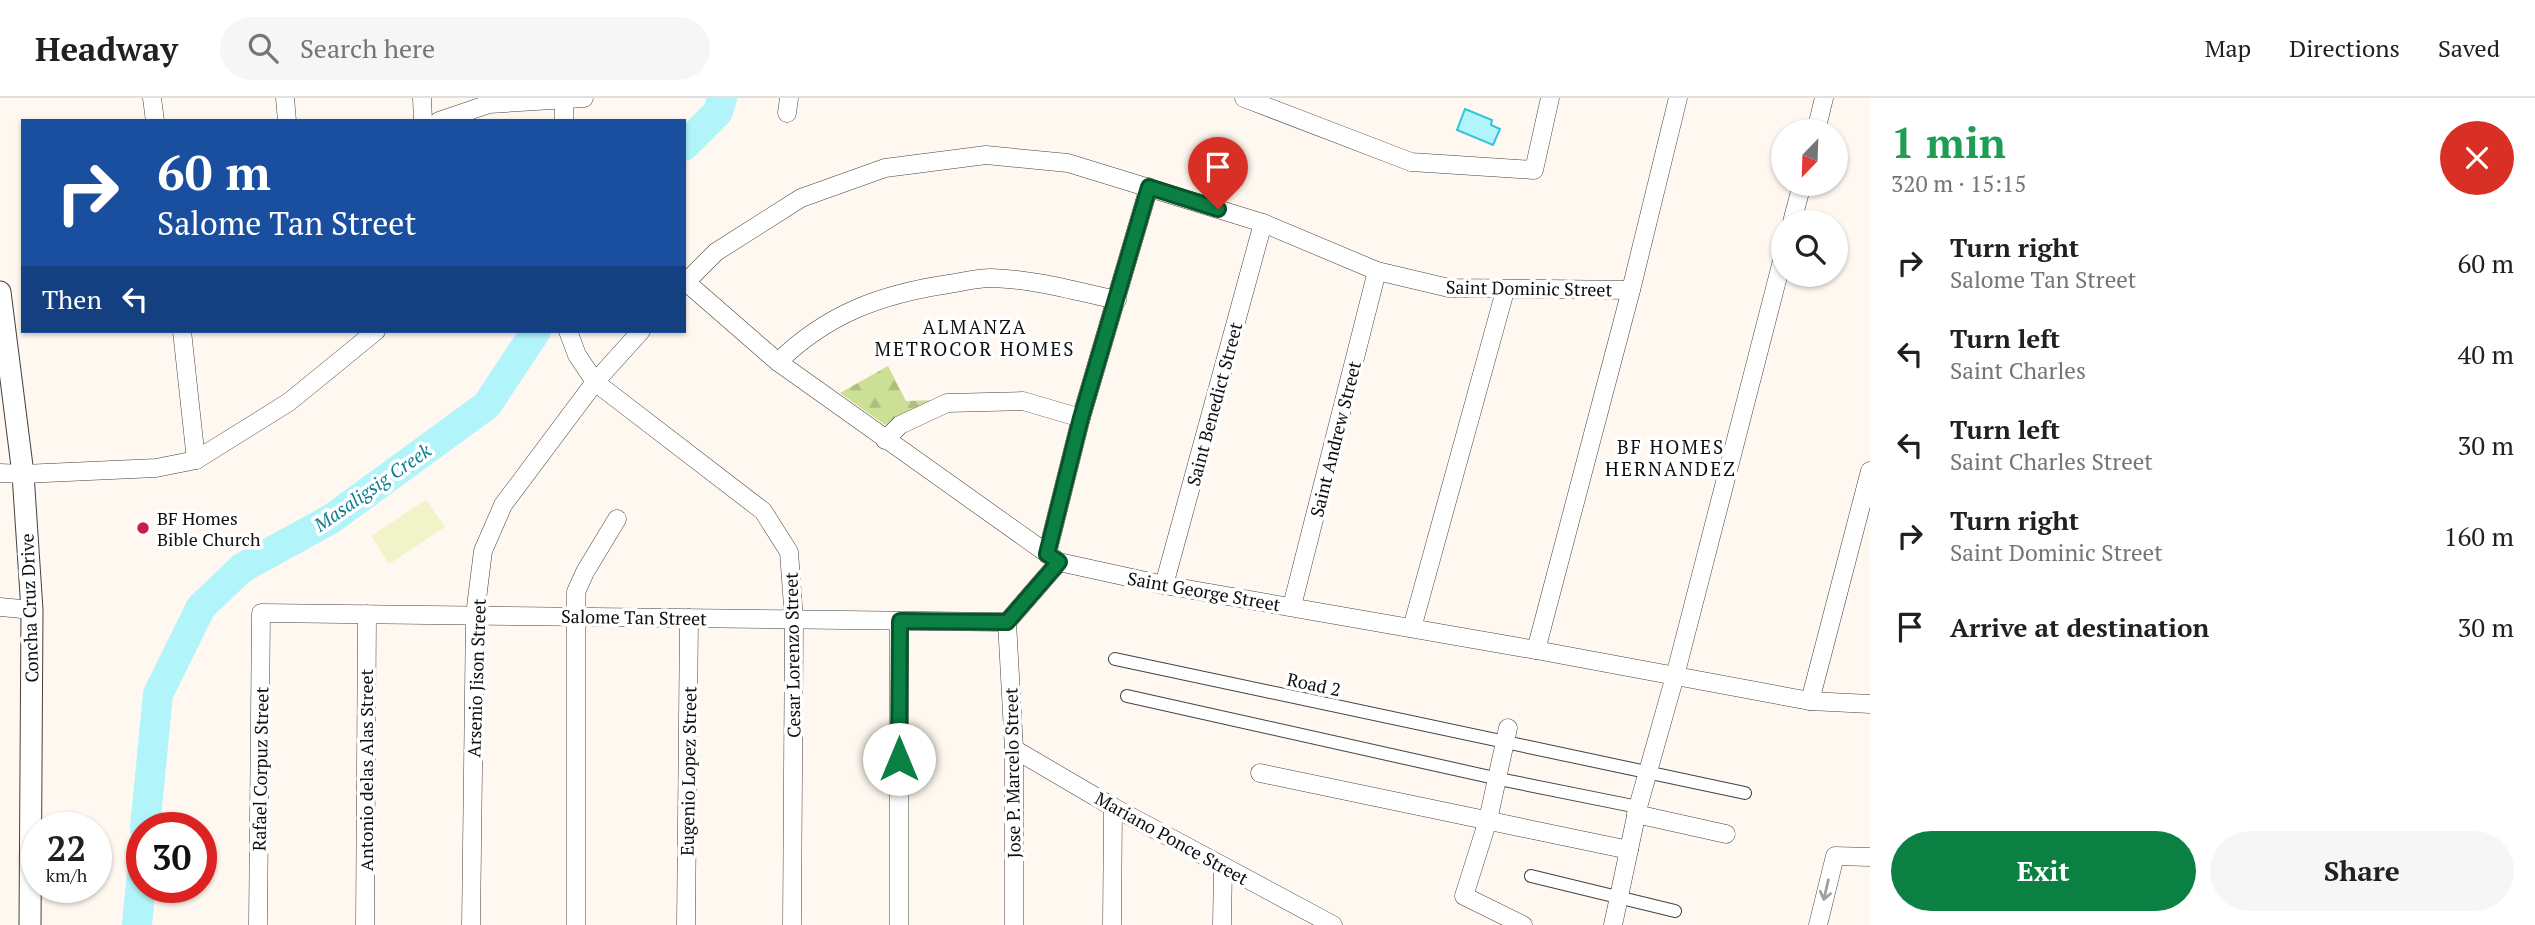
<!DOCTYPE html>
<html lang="en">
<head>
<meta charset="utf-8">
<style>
  body { margin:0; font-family:"PT Serif",serif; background:#f6f6f6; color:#202124; height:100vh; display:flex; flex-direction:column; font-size:26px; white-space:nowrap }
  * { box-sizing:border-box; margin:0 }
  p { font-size:23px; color:#757577 }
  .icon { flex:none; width:38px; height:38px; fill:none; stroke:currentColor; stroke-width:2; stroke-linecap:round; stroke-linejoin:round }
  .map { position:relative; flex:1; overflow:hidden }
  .sheet { display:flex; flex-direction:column; background:#fff; width:665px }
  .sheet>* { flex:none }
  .hud { position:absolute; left:21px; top:21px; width:665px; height:214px; border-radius:0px; box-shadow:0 2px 5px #0004; background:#1a4fa0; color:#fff; overflow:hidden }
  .needle { width:46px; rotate:203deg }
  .controls { position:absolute; left:1771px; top:21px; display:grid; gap:14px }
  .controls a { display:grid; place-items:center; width:77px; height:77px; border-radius:50%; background:#fff; box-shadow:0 2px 5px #0004; font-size:35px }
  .speed { position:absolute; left:21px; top:714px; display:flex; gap:14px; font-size:35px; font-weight:700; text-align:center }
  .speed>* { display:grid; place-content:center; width:91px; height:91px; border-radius:50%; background:#fff; box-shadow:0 2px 5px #0004; line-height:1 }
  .speed small { font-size:18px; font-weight:400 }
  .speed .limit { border:10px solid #d22; background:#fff; color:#111 }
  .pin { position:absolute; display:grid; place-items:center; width:60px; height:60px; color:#fff; margin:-72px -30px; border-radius:50% 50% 50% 0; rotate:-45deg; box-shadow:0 0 7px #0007 }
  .pin .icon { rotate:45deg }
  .me { position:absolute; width:77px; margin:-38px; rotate:0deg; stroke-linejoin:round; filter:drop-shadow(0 0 5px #0008) }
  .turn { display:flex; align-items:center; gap:24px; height:147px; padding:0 21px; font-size:32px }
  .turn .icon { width:91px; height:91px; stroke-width:2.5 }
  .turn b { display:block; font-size:49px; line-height:60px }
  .then { display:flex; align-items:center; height:66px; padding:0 21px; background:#0003; gap:14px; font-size:26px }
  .round { display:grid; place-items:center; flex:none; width:74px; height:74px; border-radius:37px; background:#f6f6f6 }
  .overview { display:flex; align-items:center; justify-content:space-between; height:119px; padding:0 21px }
  h1 { font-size:42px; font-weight:700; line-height:52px; color:#1e9e55 }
  .button { display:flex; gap:14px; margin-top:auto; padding:14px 21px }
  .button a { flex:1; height:80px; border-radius:42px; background:#0b8043; color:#fff; font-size:28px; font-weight:700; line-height:80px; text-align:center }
  .button a+a { background:#f6f6f6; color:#202124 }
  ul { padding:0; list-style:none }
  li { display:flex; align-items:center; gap:21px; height:91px; padding:0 21px }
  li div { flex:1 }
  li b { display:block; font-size:26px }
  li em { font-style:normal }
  header { display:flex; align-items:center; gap:42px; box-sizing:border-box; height:98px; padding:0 35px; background:#fff; border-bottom:2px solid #e0e0e0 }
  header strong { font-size:33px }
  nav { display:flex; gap:38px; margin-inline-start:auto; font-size:24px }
  .search { width:490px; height:63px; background:#f6f6f6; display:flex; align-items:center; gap:18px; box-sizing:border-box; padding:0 24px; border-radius:38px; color:#757577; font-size:26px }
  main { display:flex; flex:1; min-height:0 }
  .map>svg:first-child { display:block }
  .forest { fill:url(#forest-firs) }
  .pitch { fill:#f1f3c9 }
  .water { fill:#b1f4fa; stroke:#32c4d7; stroke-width:2 }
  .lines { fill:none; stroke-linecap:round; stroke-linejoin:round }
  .river { stroke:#b1f4fa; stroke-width:30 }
  .pedestrian-casing { stroke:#424242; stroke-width:14 }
  .minor-casing { stroke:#424242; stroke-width:19 }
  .tertiary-casing { stroke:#424242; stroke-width:23 }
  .pedestrian { stroke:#fff; stroke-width:12 }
  .minor { stroke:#fff; stroke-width:18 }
  .tertiary { stroke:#fff; stroke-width:21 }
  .oneway { stroke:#9f9f9f }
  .route-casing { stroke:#07532c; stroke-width:18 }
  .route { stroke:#0b8043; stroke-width:12 }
  .poi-dot { fill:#c91c55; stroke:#fff; stroke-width:2.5 }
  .labels { text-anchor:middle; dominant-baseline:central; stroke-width:7; stroke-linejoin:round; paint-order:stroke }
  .street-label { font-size:18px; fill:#0f0f0f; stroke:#fff }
  .poi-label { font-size:18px; fill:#0f0f0f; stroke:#fff; text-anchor:start }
  .neighbourhood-label { font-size:19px; letter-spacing:2px; fill:#0f0f0f; stroke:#fff }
  .water-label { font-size:19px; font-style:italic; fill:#0e7f93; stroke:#fff }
</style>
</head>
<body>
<header>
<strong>Headway</strong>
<div class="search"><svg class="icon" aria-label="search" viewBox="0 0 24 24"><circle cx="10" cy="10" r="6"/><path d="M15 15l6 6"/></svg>Search here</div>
<nav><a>Map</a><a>Directions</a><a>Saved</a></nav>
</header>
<main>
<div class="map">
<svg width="1870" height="827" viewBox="0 0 1870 827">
  <defs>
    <pattern id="forest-firs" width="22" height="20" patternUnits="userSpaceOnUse" patternTransform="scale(1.75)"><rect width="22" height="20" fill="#cbdf95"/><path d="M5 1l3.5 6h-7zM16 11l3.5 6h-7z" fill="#adbe7f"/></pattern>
  </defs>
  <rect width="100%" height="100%" fill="#fff8f0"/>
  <!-- forest -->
  <polygon class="forest" points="888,268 906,303 936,302 885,327 840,295"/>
  <!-- pitch -->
  <polygon class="pitch" points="426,402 445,429 389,466 371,438"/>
  <!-- water -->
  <polygon class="water" points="1465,11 1492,22 1491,27 1500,31 1493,47 1457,32"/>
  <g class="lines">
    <!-- river -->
    <g class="river">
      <polyline points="684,48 718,14 722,0"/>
      <polyline points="145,730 158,596 201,509 242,470 331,421 487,307 536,233"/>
      <polyline points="137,827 142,773"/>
    </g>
    <defs>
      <g id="pedestrian">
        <polyline points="1115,561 1745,695"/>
        <polyline points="1127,598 1499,681 1638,709"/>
        <polyline points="1531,778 1675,813"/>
      </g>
      <g id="minor">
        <polyline points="152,0 155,23"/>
        <polyline points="285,0 287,23"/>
        <polyline points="422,0 423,23"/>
        <polyline points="1244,0 1411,64 1534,72 1550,0"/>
        <polyline points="787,15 789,0"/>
        <polyline points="439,23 489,6 584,0"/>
        <polyline points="564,23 564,0"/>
        <polyline points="1816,33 1824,0"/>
        <polyline points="1792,124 1802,86"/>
        <polyline points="686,184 778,264 1059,464 1164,487 1536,552 1810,603 1870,606"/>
        <polyline points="684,186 716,154 801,100 885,70 986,57 1068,65 1263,125 1377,173 1449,190 1631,192"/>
        <polyline points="182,233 196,362"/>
        <polyline points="568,233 577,257 595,284 763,413 789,454 794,522 792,827"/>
        <path d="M778 264C827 216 881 196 949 186 962 184 977 180 991 180 1034 181 1075 193 1117 202"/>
        <polyline points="885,342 900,327 947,305 1023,303 1081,320"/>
        <polyline points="0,375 23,376 156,370 196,362 289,304 376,233"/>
        <polyline points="1047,456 1081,320 1149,89"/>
        <polyline points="1164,487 1263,125"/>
        <polyline points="1292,508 1377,173"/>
        <polyline points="0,509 32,512"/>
        <polyline points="1007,524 1014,651 1014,827"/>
        <polyline points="1007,524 1059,464"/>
        <polyline points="1412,530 1505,193"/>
        <polyline points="1536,552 1631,192 1678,0"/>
        <polyline points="1810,603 1870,373"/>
        <polyline points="1508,630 1488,722 1464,798 1523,827"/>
        <polyline points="1014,651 1113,709 1333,827"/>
        <polyline points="1260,675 1629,752"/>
        <polyline points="1636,716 1726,736"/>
        <polyline points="258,827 261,515 1007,524"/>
        <polyline points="365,827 367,516"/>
        <polyline points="471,827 475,517 483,453 503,407 595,284 641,233"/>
        <polyline points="576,827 576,494 585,474 617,421"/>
        <polyline points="686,827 689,520"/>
        <polyline points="899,827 899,523"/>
        <polyline points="1112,827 1113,709"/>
        <polyline points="1222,827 1223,769"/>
        <polyline points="1613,827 1638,709 1675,578 1783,159"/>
        <polyline points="1818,827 1835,758 1870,759"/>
      </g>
      <polyline id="tertiary" points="0,194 23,376 32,512 30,827"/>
    </defs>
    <!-- pedestrian casing -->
    <use href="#pedestrian" class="pedestrian-casing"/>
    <!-- minor casing -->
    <use href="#minor" class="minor-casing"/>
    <!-- tertiary casing -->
    <use href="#tertiary" class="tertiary-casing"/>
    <!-- pedestrian -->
    <use href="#pedestrian" class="pedestrian"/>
    <!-- minor -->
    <use href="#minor" class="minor"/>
    <!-- tertiary -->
    <use href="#tertiary" class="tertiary"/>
  </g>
  <!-- one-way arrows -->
  <defs><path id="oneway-shaft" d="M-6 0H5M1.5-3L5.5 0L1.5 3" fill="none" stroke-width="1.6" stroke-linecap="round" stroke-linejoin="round" transform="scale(1.75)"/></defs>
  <use class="oneway" href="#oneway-shaft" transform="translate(1826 792) rotate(103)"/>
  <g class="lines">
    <defs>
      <polyline id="route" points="899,661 900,523 1007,524 1059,464 1047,456 1081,320 1149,89 1218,111"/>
    </defs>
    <!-- route casing -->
    <use href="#route" class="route-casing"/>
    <!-- route -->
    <use href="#route" class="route"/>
  </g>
  <!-- markers -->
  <circle class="poi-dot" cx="143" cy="430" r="7"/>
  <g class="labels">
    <!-- street labels -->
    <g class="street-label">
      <text transform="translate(1529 190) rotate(1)">Saint Dominic Street</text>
      <text transform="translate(1214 306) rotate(-75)">Saint Benedict Street</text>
      <text transform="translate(1335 341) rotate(-76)">Saint Andrew Street</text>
      <text transform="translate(1204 493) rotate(10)">Saint George Street</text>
      <text transform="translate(29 510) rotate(-92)">Concha Cruz Drive</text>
      <text transform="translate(634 519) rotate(1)">Salome Tan Street</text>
      <text transform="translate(792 557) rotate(-91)">Cesar Lorenzo Street</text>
      <text transform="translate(476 580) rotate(-88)">Arsenio Jison Street</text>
      <text transform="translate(1314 586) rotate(12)">Road 2</text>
      <text transform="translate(260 671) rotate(-89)">Rafael Corpuz Street</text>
      <text transform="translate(366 672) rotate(-90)">Antonio delas Alas Street</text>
      <text transform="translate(688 673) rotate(-89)">Eugenio Lopez Street</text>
      <text transform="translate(1012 675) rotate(-91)">Jose P. Marcelo Street</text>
      <text transform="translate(1172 740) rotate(29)">Mariano Ponce Street</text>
    </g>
    <!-- poi labels -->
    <g class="poi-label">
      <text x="157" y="420">BF Homes<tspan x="157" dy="21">Bible Church</tspan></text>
    </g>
    <!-- neighbourhood labels -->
    <g class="neighbourhood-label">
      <text x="975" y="228">ALMANZA<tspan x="975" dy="22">METROCOR HOMES</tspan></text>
      <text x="1671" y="348">BF HOMES<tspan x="1671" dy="22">HERNANDEZ</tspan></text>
    </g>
    <!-- water labels -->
    <g class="water-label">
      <text transform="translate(372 389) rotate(-35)">Masaligsig Creek</text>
    </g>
  </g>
</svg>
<div class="controls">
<a><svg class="needle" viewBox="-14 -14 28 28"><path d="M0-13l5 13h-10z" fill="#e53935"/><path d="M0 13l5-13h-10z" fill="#757577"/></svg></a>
<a><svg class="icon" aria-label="search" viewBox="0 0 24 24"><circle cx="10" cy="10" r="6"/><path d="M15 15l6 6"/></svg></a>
</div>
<div class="speed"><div>22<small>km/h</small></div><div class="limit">30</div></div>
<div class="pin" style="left:1218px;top:111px;background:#d93025"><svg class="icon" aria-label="arrive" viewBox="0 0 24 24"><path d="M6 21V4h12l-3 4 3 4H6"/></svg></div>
<svg class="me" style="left:899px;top:661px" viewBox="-20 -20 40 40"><circle r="19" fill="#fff"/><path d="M0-13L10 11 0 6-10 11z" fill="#0b8043"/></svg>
<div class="hud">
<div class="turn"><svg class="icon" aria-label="right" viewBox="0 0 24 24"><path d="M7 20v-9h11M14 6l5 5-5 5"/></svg><div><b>60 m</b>Salome Tan Street</div></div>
<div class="then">Then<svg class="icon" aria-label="left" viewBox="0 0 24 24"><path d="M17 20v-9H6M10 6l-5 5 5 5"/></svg></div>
</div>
</div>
<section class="sheet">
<div class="overview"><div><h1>1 min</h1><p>320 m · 15:15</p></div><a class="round" style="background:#d93025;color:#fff"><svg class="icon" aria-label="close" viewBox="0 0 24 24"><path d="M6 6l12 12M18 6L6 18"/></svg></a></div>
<ul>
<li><svg class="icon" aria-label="right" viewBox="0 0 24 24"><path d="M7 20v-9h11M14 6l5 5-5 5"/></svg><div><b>Turn right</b><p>Salome Tan Street</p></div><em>60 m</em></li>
<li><svg class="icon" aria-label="left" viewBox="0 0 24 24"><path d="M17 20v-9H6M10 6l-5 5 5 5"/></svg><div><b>Turn left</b><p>Saint Charles</p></div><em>40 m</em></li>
<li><svg class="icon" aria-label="left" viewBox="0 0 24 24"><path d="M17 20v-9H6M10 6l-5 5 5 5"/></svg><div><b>Turn left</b><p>Saint Charles Street</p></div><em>30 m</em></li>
<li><svg class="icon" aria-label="right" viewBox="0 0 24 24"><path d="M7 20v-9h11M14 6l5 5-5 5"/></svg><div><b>Turn right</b><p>Saint Dominic Street</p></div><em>160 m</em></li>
<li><svg class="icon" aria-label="arrive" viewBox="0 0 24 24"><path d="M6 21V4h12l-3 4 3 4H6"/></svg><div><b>Arrive at destination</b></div><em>30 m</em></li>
</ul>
<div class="button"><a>Exit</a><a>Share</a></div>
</section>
</main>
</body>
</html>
